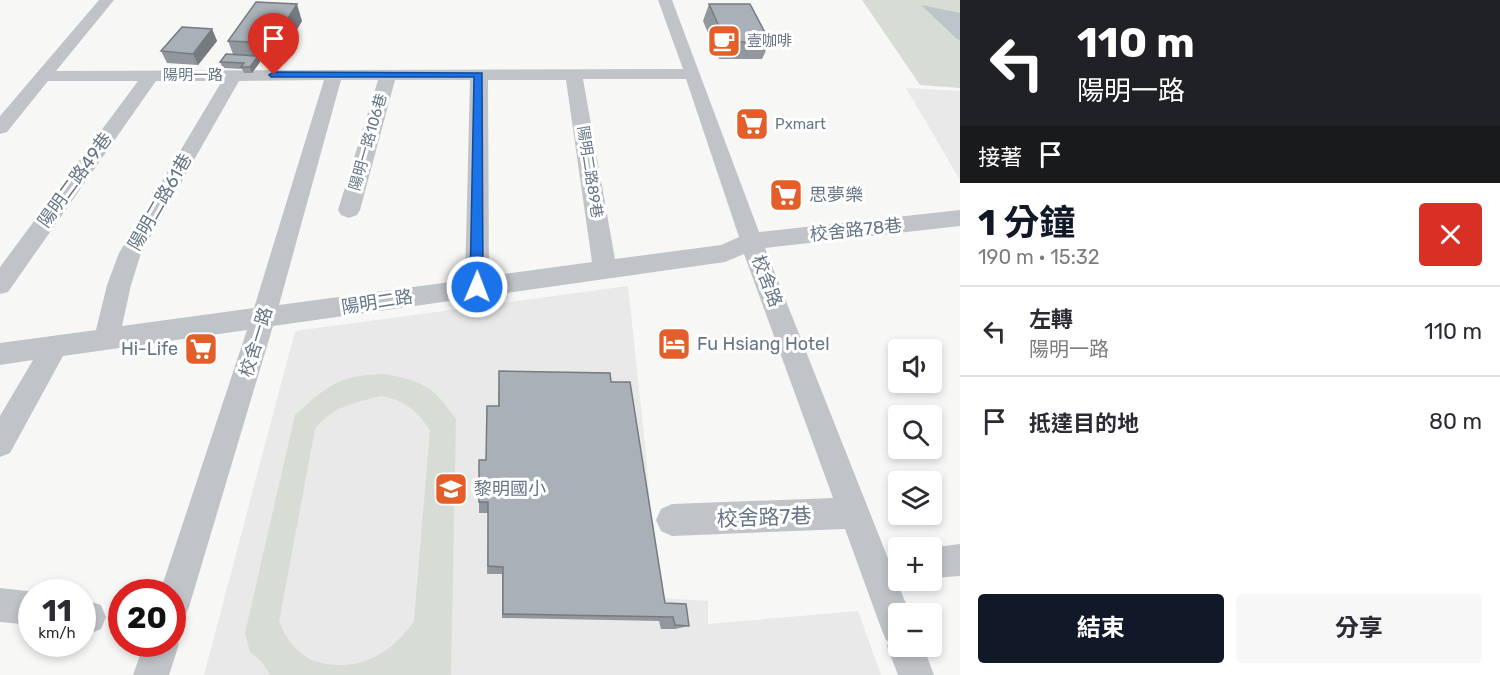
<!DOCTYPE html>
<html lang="zh-TW">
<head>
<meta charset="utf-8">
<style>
  body { margin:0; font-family:Rubik,"Noto Sans TC",sans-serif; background:#f7f7f7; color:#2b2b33; height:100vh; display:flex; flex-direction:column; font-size:22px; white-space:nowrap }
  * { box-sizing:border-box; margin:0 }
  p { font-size:20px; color:#7c7c81 }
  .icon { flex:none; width:33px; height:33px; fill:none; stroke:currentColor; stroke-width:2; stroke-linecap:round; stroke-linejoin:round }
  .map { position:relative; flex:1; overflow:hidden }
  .sheet { display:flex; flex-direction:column; background:#fff; width:540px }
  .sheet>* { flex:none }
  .top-card { background:#202124; color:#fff; overflow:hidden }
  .tools { position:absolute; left:888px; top:339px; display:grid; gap:12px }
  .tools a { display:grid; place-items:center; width:54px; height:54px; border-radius:6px; background:#fff; box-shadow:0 3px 9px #0003; font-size:30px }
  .speed { position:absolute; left:18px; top:579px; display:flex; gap:12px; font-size:30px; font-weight:700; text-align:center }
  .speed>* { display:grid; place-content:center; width:78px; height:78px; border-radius:50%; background:#fff; box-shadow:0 3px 9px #0003; line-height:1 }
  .speed small { font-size:15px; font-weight:400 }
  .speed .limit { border:9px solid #d22; background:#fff; color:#111 }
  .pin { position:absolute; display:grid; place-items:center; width:51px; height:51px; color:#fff; margin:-62px -26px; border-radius:50% 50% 50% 0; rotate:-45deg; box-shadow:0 0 6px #0007 }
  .pin .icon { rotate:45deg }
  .me { position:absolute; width:66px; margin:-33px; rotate:1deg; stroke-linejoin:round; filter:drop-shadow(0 0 4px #0008) }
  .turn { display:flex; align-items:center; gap:21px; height:126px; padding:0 18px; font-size:27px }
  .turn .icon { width:78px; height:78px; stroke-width:2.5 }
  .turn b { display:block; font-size:42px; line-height:51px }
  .then { display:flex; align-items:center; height:57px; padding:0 18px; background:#0003; gap:12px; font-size:22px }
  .round { display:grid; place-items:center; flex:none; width:63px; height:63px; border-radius:6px; background:#f7f7f7 }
  .headline { display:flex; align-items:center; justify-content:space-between; height:102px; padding:0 18px }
  h1 { font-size:36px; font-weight:700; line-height:45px; color:#111827 }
  .action { display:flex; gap:12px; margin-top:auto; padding:12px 18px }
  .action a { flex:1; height:69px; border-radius:6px; background:#111827; color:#fff; font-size:24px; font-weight:700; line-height:69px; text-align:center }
  .action a+a { background:#f7f7f7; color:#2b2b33 }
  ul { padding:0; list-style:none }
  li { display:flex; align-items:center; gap:18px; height:90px; padding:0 18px; border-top:2px solid #e1e1e2 }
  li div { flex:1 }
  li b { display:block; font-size:22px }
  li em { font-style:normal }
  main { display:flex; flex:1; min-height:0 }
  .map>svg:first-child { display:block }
  .built { fill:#e8e9e8 }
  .green { fill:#d7ddd4; fill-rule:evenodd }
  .water { fill:#bbc5ca }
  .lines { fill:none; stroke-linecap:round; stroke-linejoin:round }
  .minor { fill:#c0c4c9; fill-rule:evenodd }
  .wall { fill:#91979d }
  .shaded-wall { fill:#767b80 }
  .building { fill:#a9b0b7; stroke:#767b80; stroke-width:1.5 }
  .route { fill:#1a73e8; stroke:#114b97; stroke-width:1.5 }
  .labels { text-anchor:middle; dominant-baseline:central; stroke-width:6; stroke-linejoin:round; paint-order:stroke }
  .far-poi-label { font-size:15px; fill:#667686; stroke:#fff; text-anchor:start }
  .far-street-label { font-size:15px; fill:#667686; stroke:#fff }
  .street-label { font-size:18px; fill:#667686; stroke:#fff }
  .poi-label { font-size:18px; fill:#667686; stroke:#fff; text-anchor:start }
  .near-street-label { font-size:21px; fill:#667686; stroke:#fff }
</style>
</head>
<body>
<main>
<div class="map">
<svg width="960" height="675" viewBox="0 0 960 675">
  <rect width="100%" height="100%" fill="#f7f8f5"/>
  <!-- built -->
  <g class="built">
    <polygon points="906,88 960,91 960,180"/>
    <polygon points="628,286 647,464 650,514 663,598 708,601 708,624 858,611 881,675 204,675 295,331"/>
  </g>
  <!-- green -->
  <g class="green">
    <polygon points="862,0 960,0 960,88 920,85"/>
    <path d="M384 374C423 381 433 386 456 419L451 675H270L262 662 250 652 245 633 295 415C328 386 338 375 384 374ZM381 396C404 400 417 410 430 430L414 621C390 656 354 675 311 660 295 650 287 640 279 622L315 429C333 406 354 403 381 396Z"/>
  </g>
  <!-- water -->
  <polygon class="water" points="921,5 960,13 960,40 957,39"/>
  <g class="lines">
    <!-- minor -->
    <g class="minor">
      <path d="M99 0H114L56 71 683 69 658 0H672L759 232 960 210V226L765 248 910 614H898V646H923L934 675H898L887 646 889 642 886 640 881 628 845 529 672 536 661 531 656 520 661 509 672 504 833 498 744 254 725 262 273 326 189 607 184 619 172 624V592H160L247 330 63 356 10 453 0 457V416L33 360 0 365V343L96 330 107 285 119 253 222 81H156L8 292 0 294V267L138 81H48L7 132 0 134V116ZM583 79H686L739 237 721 245 615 259ZM324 80 254 308 122 326 131 285 141 253 239 81ZM341 80H378L338 210 341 215 349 218 357 215 360 210 395 80H470L465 280 279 305ZM488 80H566L592 262 489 276Z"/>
      <polygon points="960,544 960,576 932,578 932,548 928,548"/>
      <polygon points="0,588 36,592 32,592 32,625 0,622"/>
      <polygon points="82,599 101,605 106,617 101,629 89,634 82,633"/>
      <polygon points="172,631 179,644 169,675 133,675 144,644 172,644"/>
    </g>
  </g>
  <!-- wall -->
  <g class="wall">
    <polygon points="709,4 770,42 762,59 719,59 703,21"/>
    <polygon points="302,21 278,61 259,59 260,62 252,73 244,73 242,69 223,68 220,62 233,54 228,41"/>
    <polygon points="212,29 217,41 198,65 167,63 161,51"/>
    <polygon points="499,371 611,382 665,603 689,626 675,629 661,629 659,621 502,618 502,574 487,574 488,513 479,513 479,460 486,460 498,406"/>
  </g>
  <!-- shaded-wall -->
  <g class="shaded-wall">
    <polygon points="297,4 302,21 278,61 272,43"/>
    <polygon points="212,29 217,41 198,65 193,54"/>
    <polygon points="258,56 260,62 252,73 250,67"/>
  </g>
  <!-- building -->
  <g class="building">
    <polygon points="256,2 297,4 272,43 228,41"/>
    <polygon points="709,4 750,4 770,42 726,42"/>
    <polygon points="182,27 212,29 193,54 161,51"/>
    <polygon points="226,54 258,56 250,67 241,67 244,63 220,62"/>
    <polygon points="499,371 610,373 611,382 630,382 665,603 686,604 689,626 675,625 673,617 503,614 503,567 488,566 488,502 479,502 479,460 486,460 487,406 499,406"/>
  </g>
  <!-- route -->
  <polygon class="route" points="274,72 482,73 483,287 481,291 472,291 470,287 474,77 271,77 269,75"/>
  <!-- icons -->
  <defs>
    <symbol id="cafe-square" viewBox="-11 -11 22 22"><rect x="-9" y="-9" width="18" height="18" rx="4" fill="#e35e29" stroke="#fff"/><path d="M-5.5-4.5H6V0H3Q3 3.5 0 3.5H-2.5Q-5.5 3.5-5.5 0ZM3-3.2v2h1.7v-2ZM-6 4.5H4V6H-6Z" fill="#fff"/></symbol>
    <symbol id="supermarket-square" viewBox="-11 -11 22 22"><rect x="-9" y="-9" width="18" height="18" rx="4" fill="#e35e29" stroke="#fff"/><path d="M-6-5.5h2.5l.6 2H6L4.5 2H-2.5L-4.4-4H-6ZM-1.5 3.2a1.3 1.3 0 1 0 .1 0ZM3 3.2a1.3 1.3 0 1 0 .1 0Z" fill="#fff"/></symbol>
    <symbol id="hotel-square" viewBox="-11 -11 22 22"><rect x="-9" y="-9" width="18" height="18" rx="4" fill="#e35e29" stroke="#fff"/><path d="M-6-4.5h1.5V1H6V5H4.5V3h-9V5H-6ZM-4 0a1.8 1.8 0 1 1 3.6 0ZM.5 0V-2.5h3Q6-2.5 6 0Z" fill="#fff"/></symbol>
    <symbol id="school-square" viewBox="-11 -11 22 22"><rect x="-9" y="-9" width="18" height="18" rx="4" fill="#e35e29" stroke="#fff"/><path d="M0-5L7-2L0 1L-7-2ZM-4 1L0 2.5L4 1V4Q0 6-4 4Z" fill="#fff"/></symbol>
  </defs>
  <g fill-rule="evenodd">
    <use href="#cafe-square" x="705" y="22" width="38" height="38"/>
    <use href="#supermarket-square" x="733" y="105" width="38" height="38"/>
    <use href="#supermarket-square" x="767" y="176" width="38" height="38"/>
    <use href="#hotel-square" x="655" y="325" width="38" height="38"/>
    <use href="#supermarket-square" x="182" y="330" width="38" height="38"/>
    <use href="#school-square" x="432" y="470" width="38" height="38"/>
  </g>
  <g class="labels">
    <!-- far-poi labels -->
    <g class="far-poi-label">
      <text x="747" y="41">壹咖啡</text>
      <text x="775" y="124">Pxmart</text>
    </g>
    <!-- far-street labels -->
    <g class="far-street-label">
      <text x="193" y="75">陽明一路</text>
      <text transform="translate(368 142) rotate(-74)">陽明一路106巷</text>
      <text transform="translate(590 172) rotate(81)">陽明二路89巷</text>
    </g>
    <!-- street labels -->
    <g class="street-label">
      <text transform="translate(75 180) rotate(-54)">陽明二路49巷</text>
      <text transform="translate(160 202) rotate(-60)">陽明二路61巷</text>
      <text transform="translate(856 230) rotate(-6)">校舍路78巷</text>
      <text transform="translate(767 281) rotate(69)">校舍路</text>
      <text transform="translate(377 302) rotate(-9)">陽明二路</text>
      <text transform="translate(256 342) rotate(-73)">校舍一路</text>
    </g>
    <!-- poi labels -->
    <g class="poi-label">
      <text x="809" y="195">思夢樂</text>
      <text x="697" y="344">Fu Hsiang Hotel</text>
      <text x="178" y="349" text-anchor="end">Hi-Life</text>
      <text x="474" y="489">黎明國小</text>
    </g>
    <!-- near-street labels -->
    <g class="near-street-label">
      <text transform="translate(764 517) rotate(-2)">校舍路7巷</text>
    </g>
  </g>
</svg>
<div class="tools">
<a><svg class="icon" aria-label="sound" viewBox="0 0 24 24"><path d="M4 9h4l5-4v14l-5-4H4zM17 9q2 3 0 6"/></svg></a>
<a><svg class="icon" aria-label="search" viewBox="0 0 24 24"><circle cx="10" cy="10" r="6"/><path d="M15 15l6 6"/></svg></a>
<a><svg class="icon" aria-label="layers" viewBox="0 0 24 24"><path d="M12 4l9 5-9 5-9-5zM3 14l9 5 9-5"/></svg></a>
<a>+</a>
<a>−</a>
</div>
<div class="speed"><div>11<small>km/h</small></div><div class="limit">20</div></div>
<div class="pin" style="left:274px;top:75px;background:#d93025"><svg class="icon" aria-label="arrive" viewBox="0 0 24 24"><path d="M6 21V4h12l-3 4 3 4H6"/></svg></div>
<svg class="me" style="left:477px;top:287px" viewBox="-20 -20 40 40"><circle r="17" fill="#1a73e8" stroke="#fff" stroke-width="3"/><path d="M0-11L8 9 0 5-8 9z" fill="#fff"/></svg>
</div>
<section class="sheet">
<div class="top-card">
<div class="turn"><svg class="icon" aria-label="left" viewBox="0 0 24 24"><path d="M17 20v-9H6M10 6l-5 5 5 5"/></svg><div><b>110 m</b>陽明一路</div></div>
<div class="then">接著<svg class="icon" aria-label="arrive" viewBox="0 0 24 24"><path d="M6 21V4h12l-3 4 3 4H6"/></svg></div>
</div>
<div class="headline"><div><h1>1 分鐘</h1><p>190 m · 15:32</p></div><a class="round" style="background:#d93025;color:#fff"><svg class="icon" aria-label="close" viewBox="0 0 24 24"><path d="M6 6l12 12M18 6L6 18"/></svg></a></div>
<ul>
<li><svg class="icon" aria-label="left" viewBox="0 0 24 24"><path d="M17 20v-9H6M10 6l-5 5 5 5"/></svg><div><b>左轉</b><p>陽明一路</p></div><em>110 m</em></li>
<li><svg class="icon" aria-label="arrive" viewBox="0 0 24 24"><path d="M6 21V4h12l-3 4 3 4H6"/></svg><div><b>抵達目的地</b></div><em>80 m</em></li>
</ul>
<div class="action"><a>結束</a><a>分享</a></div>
</section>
</main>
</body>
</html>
